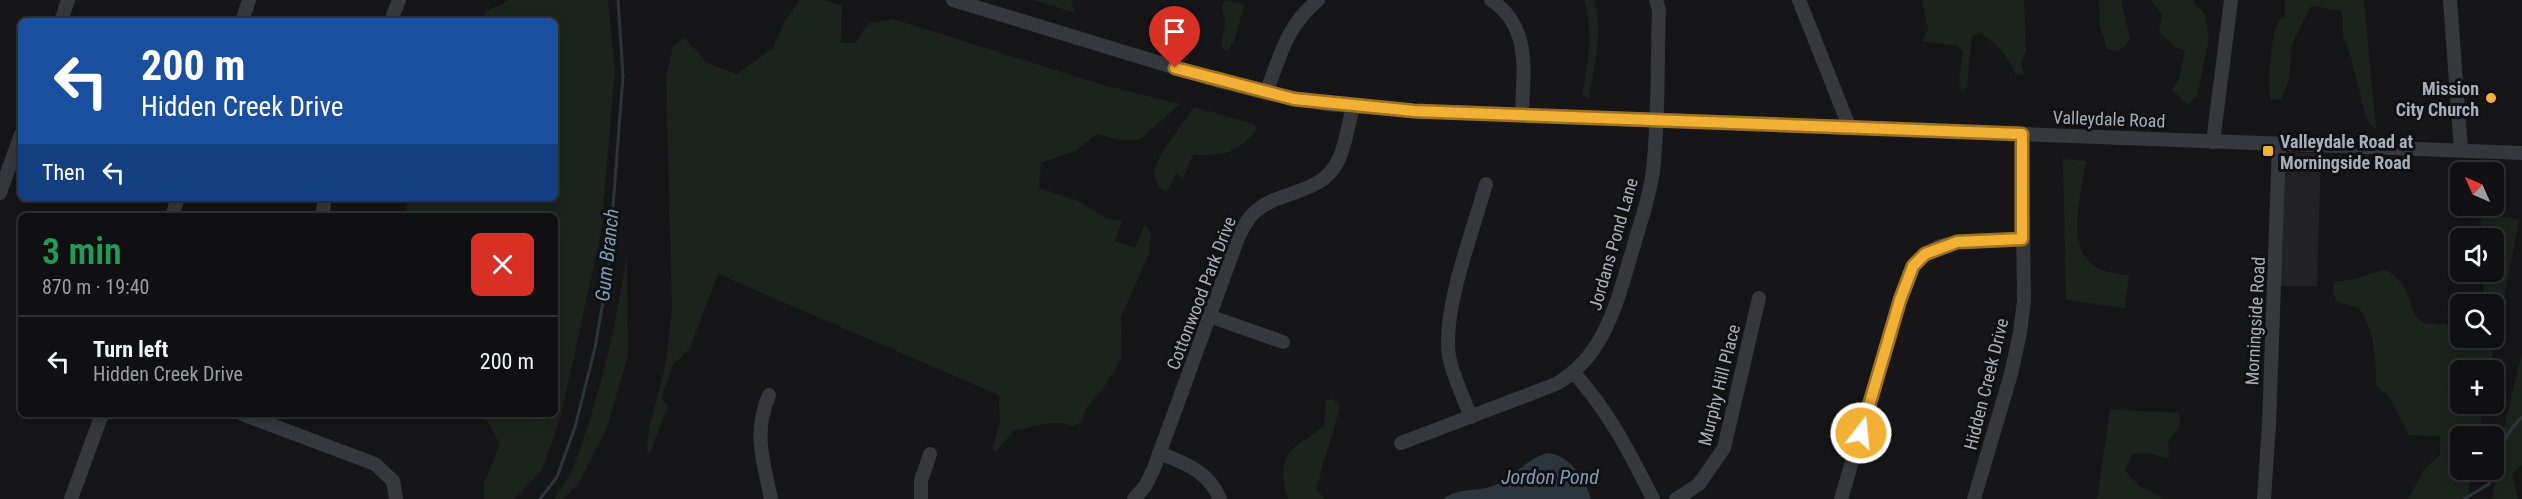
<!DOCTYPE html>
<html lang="en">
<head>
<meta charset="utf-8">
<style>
  body { margin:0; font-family:"Roboto Condensed",sans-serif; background:#1e1e20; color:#f1f3f6; height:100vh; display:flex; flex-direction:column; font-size:22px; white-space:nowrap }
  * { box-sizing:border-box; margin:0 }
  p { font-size:20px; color:#9c9d9f }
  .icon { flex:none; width:33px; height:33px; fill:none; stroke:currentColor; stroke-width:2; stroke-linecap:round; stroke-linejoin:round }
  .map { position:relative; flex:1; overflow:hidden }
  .side { position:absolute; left:18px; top:213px; width:540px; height:204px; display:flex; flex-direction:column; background:#101012; border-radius:9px; box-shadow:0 3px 15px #0003,0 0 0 2px #303032 }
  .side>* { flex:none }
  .hud { position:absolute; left:18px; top:18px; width:540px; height:183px; border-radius:9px; box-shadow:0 3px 15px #0003,0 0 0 2px #303032; background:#1a4fa0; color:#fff; overflow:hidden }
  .needle { width:39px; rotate:315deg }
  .buttons { position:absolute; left:2450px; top:162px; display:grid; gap:12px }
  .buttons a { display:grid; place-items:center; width:54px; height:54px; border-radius:9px; background:#101012; box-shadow:0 3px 15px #0003,0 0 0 2px #303032; font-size:30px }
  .pin { position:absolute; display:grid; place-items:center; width:51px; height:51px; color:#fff; margin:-62px -26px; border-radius:50% 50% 50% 0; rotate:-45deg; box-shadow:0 0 6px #0007 }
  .pin .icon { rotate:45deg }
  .me { position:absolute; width:66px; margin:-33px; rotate:16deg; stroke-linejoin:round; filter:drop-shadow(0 0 4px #0008) }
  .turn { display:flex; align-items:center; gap:21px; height:126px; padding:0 24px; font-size:27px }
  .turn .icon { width:78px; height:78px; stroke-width:2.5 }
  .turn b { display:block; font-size:42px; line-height:51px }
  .then { display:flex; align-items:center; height:57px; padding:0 24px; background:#0003; gap:12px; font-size:22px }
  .round { display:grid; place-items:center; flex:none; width:63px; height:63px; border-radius:9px; background:#1e1e20 }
  .summary { display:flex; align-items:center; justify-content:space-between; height:102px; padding:0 24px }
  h1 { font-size:36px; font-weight:600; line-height:45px; color:#1e9e55 }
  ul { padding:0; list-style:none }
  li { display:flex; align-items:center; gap:18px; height:90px; padding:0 24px; border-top:2px solid #303032 }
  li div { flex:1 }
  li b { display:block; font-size:22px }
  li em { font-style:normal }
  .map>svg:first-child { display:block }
  .built { fill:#222225 }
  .green { fill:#1c231d }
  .water { fill:#2c353c }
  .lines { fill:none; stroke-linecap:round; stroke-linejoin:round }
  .stream { stroke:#2c353c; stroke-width:3 }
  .minor { stroke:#37383d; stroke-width:14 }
  .route-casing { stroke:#9d7322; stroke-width:15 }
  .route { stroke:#f2b134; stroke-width:10 }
  .poi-dot { fill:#f2b134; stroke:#111113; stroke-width:2 }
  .labels { text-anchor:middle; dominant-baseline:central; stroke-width:6; stroke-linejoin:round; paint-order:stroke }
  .poi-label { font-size:18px; font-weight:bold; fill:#a8adb8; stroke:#111113; text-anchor:end }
  .street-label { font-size:18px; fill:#a8adb8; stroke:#111113 }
  .water-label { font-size:20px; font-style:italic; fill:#7f9bb3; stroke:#111113 }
</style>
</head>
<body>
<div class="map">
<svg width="2522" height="499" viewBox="0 0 2522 499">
  <rect width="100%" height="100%" fill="#161618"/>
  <!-- built -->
  <polygon class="built" points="2285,152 2321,153 2317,286 2279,286"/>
  <!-- green -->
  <g class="green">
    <polygon points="506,0 608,0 615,70 601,233 560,420 542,470 514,499 484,499 484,484 500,444 487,421 476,414 555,414 555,216 403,216 410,198 555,198 555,21 482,21 486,11 503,4"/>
    <path d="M800 0H825L842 6 841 43H855L869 23 893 19 1103 85 1180 104 1139 140H1119L1097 134 1075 151 1041 163 1039 188 1078 201 1106 218 1122 221 1115 241 1135 248 1145 224 1151 234 1149 254 1121 317 1122 357 1103 389 1088 405 1081 422 1073 426C1054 418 1033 428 1014 430L995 453 992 448 1000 423 999 395 718 274 690 348 673 365 661 399 668 406 650 453 647 449 649 428 666 362 672 307 666 76 673 46 685 38 707 63 737 74 773 48 784 22Z"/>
    <polygon points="1034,0 1071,0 1075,13"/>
    <path d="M1225 0 1245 4 1233 43 1227 51 1222 47C1220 38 1225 32 1225 23 1225 14 1219 9 1225 0Z"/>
    <path d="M1584 0H1594C1604 31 1594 67 1589 98L1582 95C1588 63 1594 31 1584 0Z"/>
    <path d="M1922 0H2024L2026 50 2021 64 2024 74 2016 75C2007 55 1998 43 1979 33L1972 36 1967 87 1961 91 1959 79 1963 52 1958 46 1922 41 1928 29Z"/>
    <polygon points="2099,0 2121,0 2130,40 2118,52 2107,49 2100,26"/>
    <polygon points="2151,0 2194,0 2194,3 2205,14 2209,38 2197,96 2187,104 2172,89 2179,79 2185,51 2175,47 2159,32 2162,14"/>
    <path d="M2285 0H2364L2376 129 2370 124 2365 113 2350 54 2343 37 2342 11 2311 6 2292 44 2289 79 2282 99 2271 100C2267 86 2271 36 2278 23 2279 20 2282 18 2285 16Z"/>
    <path d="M1194 107 1254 124 1257 130C1233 155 1226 155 1193 155L1183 178 1176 174 1167 192 1159 187 1153 173 1161 154Z"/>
    <path d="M2063 159 2086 161C2079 210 2057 273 2129 275L2125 308 2066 300Z"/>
    <path d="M2507 217 2519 220 2490 370H2460V404H2484L2478 436H2460V470H2472L2467 499H2408L2424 470 2440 455V436L2409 435 2390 398 2376 385C2376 357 2375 332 2359 308L2338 302 2332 292 2336 281C2353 283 2368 272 2387 270L2404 285 2415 316 2423 323 2460 325V338H2493V304H2485L2482 272H2493V238H2482L2481 219Z"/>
    <path d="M627 254 628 355 607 428 578 484 563 499H554C560 489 569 479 573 468 599 401 616 325 627 254Z"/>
    <polygon points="2522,353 2522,465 2512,473 2518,499 2492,499 2503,431"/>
    <path d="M1333 399 1340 408 1316 489 1325 499H1288C1275 455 1289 450 1324 427L1326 400Z"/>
    <polygon points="2110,409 2179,413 2180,425 2168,442 2169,459 2152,454 2133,453 2125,470 2138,485 2165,499 2097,499"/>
  </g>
  <!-- water -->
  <path class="water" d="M1547 453C1570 455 1585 478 1591 499H1443C1459 487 1476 492 1493 486 1513 478 1526 459 1547 453Z"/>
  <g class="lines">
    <!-- stream -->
    <g class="stream">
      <polyline points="540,499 557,477 575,427 595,348 608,272 623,76 618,0"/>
      <path d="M2464 499 2489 484C2500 456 2498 441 2522 417"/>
    </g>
    <!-- minor -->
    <g class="minor">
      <polyline points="953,0 1219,81 1266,93 1326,104 1415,111 2522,153"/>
      <path d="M1491 0C1532 27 1523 72 1522 114"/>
      <polyline points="1799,0 1849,126"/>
      <polyline points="2450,0 2461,150"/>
      <polyline points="61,21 68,0"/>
      <polyline points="242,21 249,0"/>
      <polyline points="391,21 399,0"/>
      <path d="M1266 93C1280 57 1286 26 1318 0"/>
      <polyline points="2213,142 2231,0"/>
      <polyline points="0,193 21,134"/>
      <polyline points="172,216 178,198"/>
      <polyline points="322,216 325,198"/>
      <polyline points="1209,316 1283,342"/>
      <path d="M1573 372C1608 410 1630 453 1653 499"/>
      <path d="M769 395C753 434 763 459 771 499"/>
      <polyline points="242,414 375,464 393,481 396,499"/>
      <path d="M1471 417C1463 397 1453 376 1449 356 1442 310 1473 231 1486 184"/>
      <path d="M1401 443 1556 384C1607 355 1618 297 1634 245 1641 220 1650 196 1653 170 1659 117 1657 63 1659 10L1656 0"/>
      <path d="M1159 453C1185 463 1208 471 1220 499"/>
      <polyline points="71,499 102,414"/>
      <polyline points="921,499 921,481 930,454"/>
      <path d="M1134 499 1146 485 1154 468 1238 238C1243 228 1247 218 1256 211 1282 189 1321 195 1338 161 1346 145 1348 124 1353 107"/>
      <polyline points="1676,499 1699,484 1724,448 1759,298"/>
      <polyline points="1841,499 1900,300 1913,266 1925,254 1940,246 1957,242 2022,239"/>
      <polyline points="1974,499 2011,374 2020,333 2024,301 2022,134"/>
      <polyline points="2264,499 2269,424 2279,144"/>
    </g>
  </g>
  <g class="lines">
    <defs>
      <polyline id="route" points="1175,68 1294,99 1414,111 2022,134 2022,239 1957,242 1925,254 1913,266 1900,300 1861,433"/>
    </defs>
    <!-- route casing -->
    <use href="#route" class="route-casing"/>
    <!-- route -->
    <use href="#route" class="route"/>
  </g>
  <!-- markers -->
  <g class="poi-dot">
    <circle cx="2491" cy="98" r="6"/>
    <rect x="2262" y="145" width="12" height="12" rx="3"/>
  </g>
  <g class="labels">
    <!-- poi labels -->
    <g class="poi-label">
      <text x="2479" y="88">Mission<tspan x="2479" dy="21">City Church</tspan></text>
      <text x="2280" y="141" text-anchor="start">Valleydale Road at<tspan x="2280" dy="21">Morningside Road</tspan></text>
    </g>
    <!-- street labels -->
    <g class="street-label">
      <text transform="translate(2109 119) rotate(2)">Valleydale Road</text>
      <text transform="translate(1613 244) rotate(-74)">Jordans Pond Lane</text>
      <text transform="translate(1201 293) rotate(-69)">Cottonwood Park Drive</text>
      <text transform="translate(2255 321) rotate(-87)">Morningside Road</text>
      <text transform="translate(1986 384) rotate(-76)">Hidden Creek Drive</text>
      <text transform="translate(1719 385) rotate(-76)">Murphy Hill Place</text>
    </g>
    <!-- water labels -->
    <g class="water-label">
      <text transform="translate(607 255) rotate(-84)">Gum Branch</text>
      <text x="1550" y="477">Jordon Pond</text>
    </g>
  </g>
</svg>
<div class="buttons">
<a><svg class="needle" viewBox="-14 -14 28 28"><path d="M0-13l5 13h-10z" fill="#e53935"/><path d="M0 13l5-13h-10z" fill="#9c9d9f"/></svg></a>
<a><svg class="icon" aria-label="sound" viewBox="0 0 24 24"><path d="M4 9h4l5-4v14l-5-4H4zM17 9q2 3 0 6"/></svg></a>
<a><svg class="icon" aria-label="search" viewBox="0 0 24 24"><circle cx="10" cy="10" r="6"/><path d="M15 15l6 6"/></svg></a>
<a>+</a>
<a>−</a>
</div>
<div class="pin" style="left:1175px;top:68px;background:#d93025"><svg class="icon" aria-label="arrive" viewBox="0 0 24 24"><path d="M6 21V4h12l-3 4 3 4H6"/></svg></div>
<svg class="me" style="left:1861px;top:433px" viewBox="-20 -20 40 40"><circle r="17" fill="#f2b134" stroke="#fff" stroke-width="3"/><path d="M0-11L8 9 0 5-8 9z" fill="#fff"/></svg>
<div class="hud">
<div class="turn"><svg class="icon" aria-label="left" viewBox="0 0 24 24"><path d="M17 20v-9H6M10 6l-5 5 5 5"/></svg><div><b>200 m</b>Hidden Creek Drive</div></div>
<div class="then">Then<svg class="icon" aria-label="left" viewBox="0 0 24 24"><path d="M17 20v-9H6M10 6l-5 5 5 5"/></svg></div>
</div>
<section class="side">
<div class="summary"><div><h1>3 min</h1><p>870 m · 19:40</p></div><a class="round" style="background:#d93025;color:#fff"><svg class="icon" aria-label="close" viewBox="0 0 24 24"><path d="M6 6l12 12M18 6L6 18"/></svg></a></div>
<ul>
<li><svg class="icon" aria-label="left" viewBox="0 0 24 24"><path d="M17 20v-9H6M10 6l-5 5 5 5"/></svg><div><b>Turn left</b><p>Hidden Creek Drive</p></div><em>200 m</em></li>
</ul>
</section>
</div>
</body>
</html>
